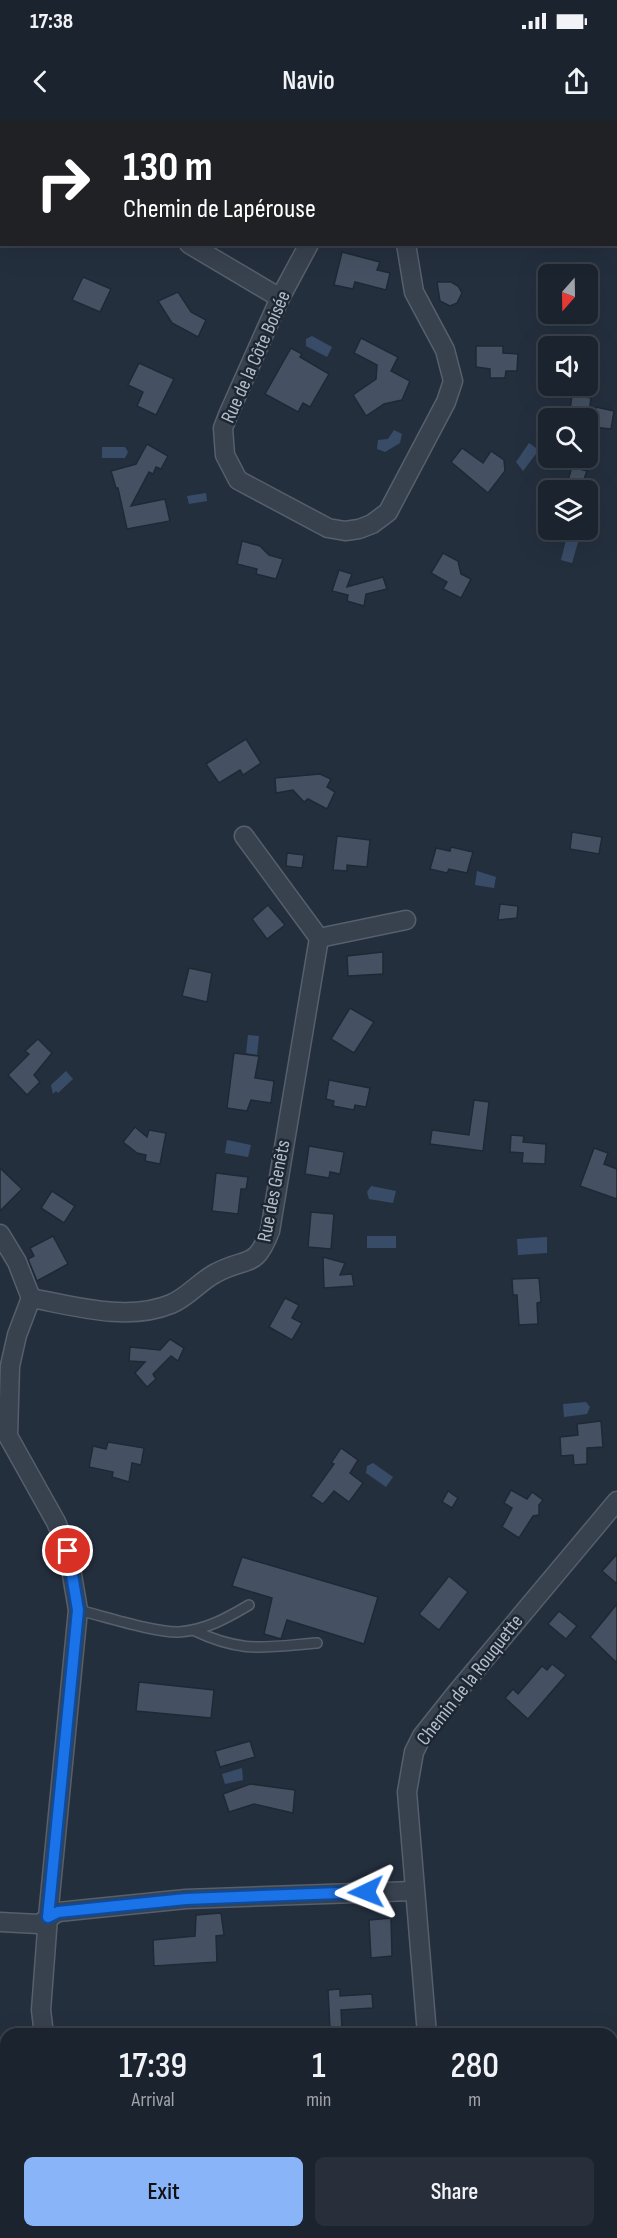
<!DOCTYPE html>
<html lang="en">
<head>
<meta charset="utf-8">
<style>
  body { margin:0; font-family:"Sofia Sans Condensed",sans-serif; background:#282f3a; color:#f1f3f6; height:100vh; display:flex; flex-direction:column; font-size:22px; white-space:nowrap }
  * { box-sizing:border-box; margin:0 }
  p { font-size:20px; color:#a0a4aa }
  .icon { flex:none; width:33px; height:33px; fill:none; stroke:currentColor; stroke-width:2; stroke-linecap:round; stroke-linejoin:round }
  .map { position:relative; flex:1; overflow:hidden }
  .sheet { position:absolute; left:0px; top:1908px; width:618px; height:210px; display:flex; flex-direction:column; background:#1b232e; border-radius:18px 18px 0 0; box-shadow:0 6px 24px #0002,0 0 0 2px #39404a }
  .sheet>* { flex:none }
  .hud { position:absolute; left:0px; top:0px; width:618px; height:126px; box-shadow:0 6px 24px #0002,0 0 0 2px #39404a; background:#202124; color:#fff; overflow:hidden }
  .needle { width:39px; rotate:200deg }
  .buttons { position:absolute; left:538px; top:144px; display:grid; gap:12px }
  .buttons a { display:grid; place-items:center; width:60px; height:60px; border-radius:9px; background:#1b232e; box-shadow:0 6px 24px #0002,0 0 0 2px #39404a; font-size:30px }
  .pin { position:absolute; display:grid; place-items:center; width:51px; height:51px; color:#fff; margin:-26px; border:3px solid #fff; border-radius:50%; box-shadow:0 2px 6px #0007 }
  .me { position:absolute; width:66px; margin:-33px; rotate:268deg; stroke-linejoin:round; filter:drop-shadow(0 0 4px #0008) }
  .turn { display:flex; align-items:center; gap:21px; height:126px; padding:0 24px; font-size:27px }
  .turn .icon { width:78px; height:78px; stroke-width:2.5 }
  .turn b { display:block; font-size:42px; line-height:51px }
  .eta { display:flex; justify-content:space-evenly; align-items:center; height:102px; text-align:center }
  .eta b { font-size:36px; font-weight:600; line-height:42px }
  .primary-button { display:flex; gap:12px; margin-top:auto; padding:12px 24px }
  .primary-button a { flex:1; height:69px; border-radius:9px; background:#8ab4f8; color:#111; font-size:24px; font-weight:600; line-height:69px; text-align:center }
  .primary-button a+a { background:#282f3a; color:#f1f3f6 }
  .status { display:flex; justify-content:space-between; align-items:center; height:42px; padding:0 30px; background:#1b232e; direction:ltr }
  .status svg { height:16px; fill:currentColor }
  header { display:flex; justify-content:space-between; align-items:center; height:78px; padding:0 24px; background:#1b232e; font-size:27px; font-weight:600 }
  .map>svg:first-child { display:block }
  .water { fill:#394c67 }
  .building { fill:#455162; stroke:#1f2835; stroke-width:1.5 }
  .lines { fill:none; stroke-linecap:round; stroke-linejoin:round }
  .service-casing { stroke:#565f6c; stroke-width:12 }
  .minor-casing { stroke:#565f6c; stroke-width:21 }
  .service { stroke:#38414e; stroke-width:9 }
  .minor { stroke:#38414e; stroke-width:18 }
  .route-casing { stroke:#114b97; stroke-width:15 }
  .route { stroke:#1a73e8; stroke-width:10 }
  .labels { text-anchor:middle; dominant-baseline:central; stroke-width:5; stroke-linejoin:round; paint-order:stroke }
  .street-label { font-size:20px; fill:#b4bcc9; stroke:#1d2633 }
</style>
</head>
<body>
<div class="status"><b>17:38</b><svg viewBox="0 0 49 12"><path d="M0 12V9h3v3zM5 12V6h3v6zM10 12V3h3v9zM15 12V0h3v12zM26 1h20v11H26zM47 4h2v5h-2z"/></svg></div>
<header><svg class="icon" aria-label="back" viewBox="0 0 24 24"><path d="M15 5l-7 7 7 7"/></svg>Navio<svg class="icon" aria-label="share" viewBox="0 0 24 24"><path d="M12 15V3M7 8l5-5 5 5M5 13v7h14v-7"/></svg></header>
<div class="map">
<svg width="617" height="2118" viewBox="0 0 617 2118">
  <rect width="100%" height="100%" fill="#242f3e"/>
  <!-- water -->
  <g class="water">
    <polygon points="312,216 332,227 327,237 306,226 306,219"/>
    <polygon points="394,310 402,314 400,323 385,332 377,329 378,320 388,319"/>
    <polygon points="529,323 539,330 523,351 516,342"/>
    <polygon points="102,327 125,327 128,332 125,338 102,338"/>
    <polygon points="206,373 207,381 189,384 187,376"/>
    <polygon points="567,416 579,419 572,443 561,440"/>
    <polygon points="477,751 496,757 494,768 475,765"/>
    <polygon points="248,915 259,916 257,935 246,933"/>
    <polygon points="66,951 73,959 58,973 56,971 53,974 51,965"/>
    <polygon points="227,1020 251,1025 248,1037 225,1033"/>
    <polygon points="371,1066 396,1071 393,1083 369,1079 367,1072"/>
    <rect x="367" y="1116" width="29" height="12"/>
    <polygon points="547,1117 547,1133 518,1135 517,1119"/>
    <polygon points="586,1282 590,1287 587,1294 564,1297 563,1284"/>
    <polygon points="373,1343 393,1357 386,1367 366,1353 367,1346"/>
    <polygon points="242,1648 243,1660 225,1664 222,1654"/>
  </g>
  <!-- building -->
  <g class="building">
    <polygon points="342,132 380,142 377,150 390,153 386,170 355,162 353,169 334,165"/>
    <polygon points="83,157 111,169 100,192 72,180"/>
    <polygon points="437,162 451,162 458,166 462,173 457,183 450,186 440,181"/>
    <polygon points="178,172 191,192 206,200 198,217 172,203 158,181"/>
    <polygon points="361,218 398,237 391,251 410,261 402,280 384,284 366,296 353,275 376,259 377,245 354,233"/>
    <polygon points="476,226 503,226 503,233 518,234 517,251 506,251 505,258 490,258 490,249 476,247"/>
    <polygon points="291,228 302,234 300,237 329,254 310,287 303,283 298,292 265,274"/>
    <polygon points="139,243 174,259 156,295 137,286 143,272 128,265"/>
    <polygon points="572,275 591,278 589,292 570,290"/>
    <polygon points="596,287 614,291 611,309 592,307"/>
    <polygon points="147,324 168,336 161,349 156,347 153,354 149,352 131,386 165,379 170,401 127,409 118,368 116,368 111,351 136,344"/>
    <polygon points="462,328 483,343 491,331 504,340 505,351 488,373 451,342"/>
    <polygon points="572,347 587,351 580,370 565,370"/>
    <polygon points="242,421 260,426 269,435 283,439 276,459 256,454 257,449 237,444"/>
    <polygon points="443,433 458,441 461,454 471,459 461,478 443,469 447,462 431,453"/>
    <polygon points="339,450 352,454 347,467 383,457 387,469 366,474 364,486 347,481 348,475 332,471"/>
    <polygon points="246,619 261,643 243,655 240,650 219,663 206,644"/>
    <polygon points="320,654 331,659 327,667 335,672 327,689 308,679 304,682 293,670 276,673 275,658"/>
    <polygon points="572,712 602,717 599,734 570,729"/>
    <polygon points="337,716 370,720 367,747 347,745 347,751 333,750"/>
    <polygon points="451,727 473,732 467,753 449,749 447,753 430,749 436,728 450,731"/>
    <polygon points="287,733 304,735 302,748 286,746"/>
    <polygon points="500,784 518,786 517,798 498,800"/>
    <polygon points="268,785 285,805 267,819 252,799"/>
    <polygon points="383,832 383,854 348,856 347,836"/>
    <polygon points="189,848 212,853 207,882 182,876"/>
    <polygon points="350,888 374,902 354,933 331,919"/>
    <polygon points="38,919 52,933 34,955 40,962 27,975 8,955 29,934 25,931"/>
    <polygon points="234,933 259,936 255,958 274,961 271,983 251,980 247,991 227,988"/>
    <polygon points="329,960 370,968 366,987 355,985 354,990 333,986 334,981 326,979"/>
    <polygon points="474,980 489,982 483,1031 430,1024 432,1010 469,1015"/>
    <polygon points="135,1007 147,1017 149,1010 166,1013 160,1044 145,1041 146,1035 137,1033 123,1022"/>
    <polygon points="511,1015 524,1016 523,1022 546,1024 545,1044 522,1043 523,1033 510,1032"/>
    <polygon points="309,1026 344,1032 340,1054 330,1052 329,1058 305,1054"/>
    <polygon points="594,1028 608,1033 604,1044 617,1049 617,1079 580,1066"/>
    <polygon points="0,1048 22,1069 0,1091"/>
    <polygon points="216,1053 248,1057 246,1069 241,1069 238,1094 212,1091"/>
    <polygon points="52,1071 75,1086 64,1103 41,1088"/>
    <polygon points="311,1092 334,1094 331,1129 308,1127"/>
    <polygon points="53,1116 68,1144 37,1161 28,1139 34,1136 30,1128"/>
    <polygon points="323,1137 345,1143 340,1155 352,1154 354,1166 324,1168"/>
    <polygon points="539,1158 541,1182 537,1183 538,1204 519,1205 517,1175 513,1175 512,1159"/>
    <polygon points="285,1178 299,1185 292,1198 302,1203 292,1220 269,1207"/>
    <polygon points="170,1219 184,1228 178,1241 171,1236 153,1254 156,1259 147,1267 135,1253 145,1242 129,1241 130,1227 160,1230"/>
    <polygon points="601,1301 603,1327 587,1328 587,1344 574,1345 573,1335 561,1336 560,1317 578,1315 577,1304"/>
    <polygon points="108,1322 144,1328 141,1345 132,1343 129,1362 112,1357 113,1352 89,1347 93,1326 106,1329"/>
    <polygon points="341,1328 358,1340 350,1353 363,1363 349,1382 334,1371 323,1384 311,1376 334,1344 331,1343"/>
    <polygon points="511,1370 527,1379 532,1372 543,1380 539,1385 539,1395 533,1396 519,1418 502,1407 512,1388 504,1383"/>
    <polygon points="448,1371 458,1378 452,1388 442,1382"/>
    <polygon points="617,1434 617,1464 602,1451"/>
    <polygon points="242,1437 378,1477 364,1524 287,1500 281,1519 264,1514 272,1478 232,1466"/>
    <polygon points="449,1456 468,1472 439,1510 419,1494"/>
    <polygon points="617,1484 617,1543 590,1517"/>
    <polygon points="559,1491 577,1506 566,1519 548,1504"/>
    <polygon points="552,1544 566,1555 528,1599 505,1578 513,1569 518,1574 542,1546 547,1550"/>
    <polygon points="139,1562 214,1570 211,1598 136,1591"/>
    <polygon points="250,1621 255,1637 220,1647 215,1631"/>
    <polygon points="250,1664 295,1670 293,1693 254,1684 229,1692 223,1674"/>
    <polygon points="221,1793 224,1815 216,1816 217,1842 154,1846 153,1820 195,1816 196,1795"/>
    <polygon points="391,1798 392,1836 371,1838 369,1800"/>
    <polygon points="340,1869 340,1876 372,1874 373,1888 341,1890 342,1908 330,1909 328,1870"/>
  </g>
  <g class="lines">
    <defs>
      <g id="service">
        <path d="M78 1490C103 1496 156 1513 179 1512 206 1510 227 1498 249 1485"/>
        <path d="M193 1510C243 1534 265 1527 317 1523"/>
      </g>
      <g id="minor">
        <polyline points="375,0 376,2"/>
        <polyline points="0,70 2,70"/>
        <polyline points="189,124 280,178"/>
        <polyline points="309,124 280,178 228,295 223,308 225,335 238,360 328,408 345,411 359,409 372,404 388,392 446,282 453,261 445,230 414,172 406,124"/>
        <polyline points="244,716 319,818 406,800"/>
        <polyline points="0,1114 17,1142 31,1178"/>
        <polyline points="0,1802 39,1804 58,1792 186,1779 413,1771"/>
        <path d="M44 1914 41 1890 48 1797 78 1490 68 1431 56 1402 8 1316 10 1246 17 1215 31 1178C74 1186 128 1202 171 1184 188 1177 200 1161 216 1153 248 1136 255 1150 270 1111L319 818"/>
        <polyline points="427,1914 407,1672 414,1632 422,1616 457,1572 617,1381"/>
        <polyline points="123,2112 125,2118"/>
        <polyline points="443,2112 444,2118"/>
      </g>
    </defs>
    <!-- service casing -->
    <use href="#service" class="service-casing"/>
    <!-- minor casing -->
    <use href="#minor" class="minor-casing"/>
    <!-- service -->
    <use href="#service" class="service"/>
    <!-- minor -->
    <use href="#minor" class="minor"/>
  </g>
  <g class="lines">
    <defs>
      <polyline id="route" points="68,1431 78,1490 48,1797 58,1792 186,1779 366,1772"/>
    </defs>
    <!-- route casing -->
    <use href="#route" class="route-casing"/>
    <!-- route -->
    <use href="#route" class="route"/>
  </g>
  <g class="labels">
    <!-- street labels -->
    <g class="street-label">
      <text transform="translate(256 237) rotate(-66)">Rue de la Côte Boisée</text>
      <text transform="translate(274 1071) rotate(-79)">Rue des Genêts</text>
      <text transform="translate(470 1560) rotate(-52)">Chemin de la Rouquette</text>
    </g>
  </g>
</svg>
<div class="buttons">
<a><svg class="needle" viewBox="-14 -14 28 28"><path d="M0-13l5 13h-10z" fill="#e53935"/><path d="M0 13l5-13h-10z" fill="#a0a4aa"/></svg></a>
<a><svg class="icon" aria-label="sound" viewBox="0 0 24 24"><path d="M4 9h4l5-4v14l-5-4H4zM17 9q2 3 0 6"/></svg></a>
<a><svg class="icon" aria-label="search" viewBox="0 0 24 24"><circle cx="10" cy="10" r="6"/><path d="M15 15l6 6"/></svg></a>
<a><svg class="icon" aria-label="layers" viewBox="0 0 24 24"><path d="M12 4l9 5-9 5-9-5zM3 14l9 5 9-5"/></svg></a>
</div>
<div class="pin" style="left:68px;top:1431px;background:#d93025"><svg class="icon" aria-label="arrive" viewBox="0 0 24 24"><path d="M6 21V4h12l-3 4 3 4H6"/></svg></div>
<svg class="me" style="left:366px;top:1772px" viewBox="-20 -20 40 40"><path d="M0-17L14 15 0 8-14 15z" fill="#1a73e8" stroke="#fff" stroke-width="4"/></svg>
<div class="hud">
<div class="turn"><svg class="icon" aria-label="right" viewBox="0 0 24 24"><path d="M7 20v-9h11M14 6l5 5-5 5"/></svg><div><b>130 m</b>Chemin de Lapérouse</div></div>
</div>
<section class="sheet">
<div class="eta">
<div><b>17:39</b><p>Arrival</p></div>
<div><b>1</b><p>min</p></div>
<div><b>280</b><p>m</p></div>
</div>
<div class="primary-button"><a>Exit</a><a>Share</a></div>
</section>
</div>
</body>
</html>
